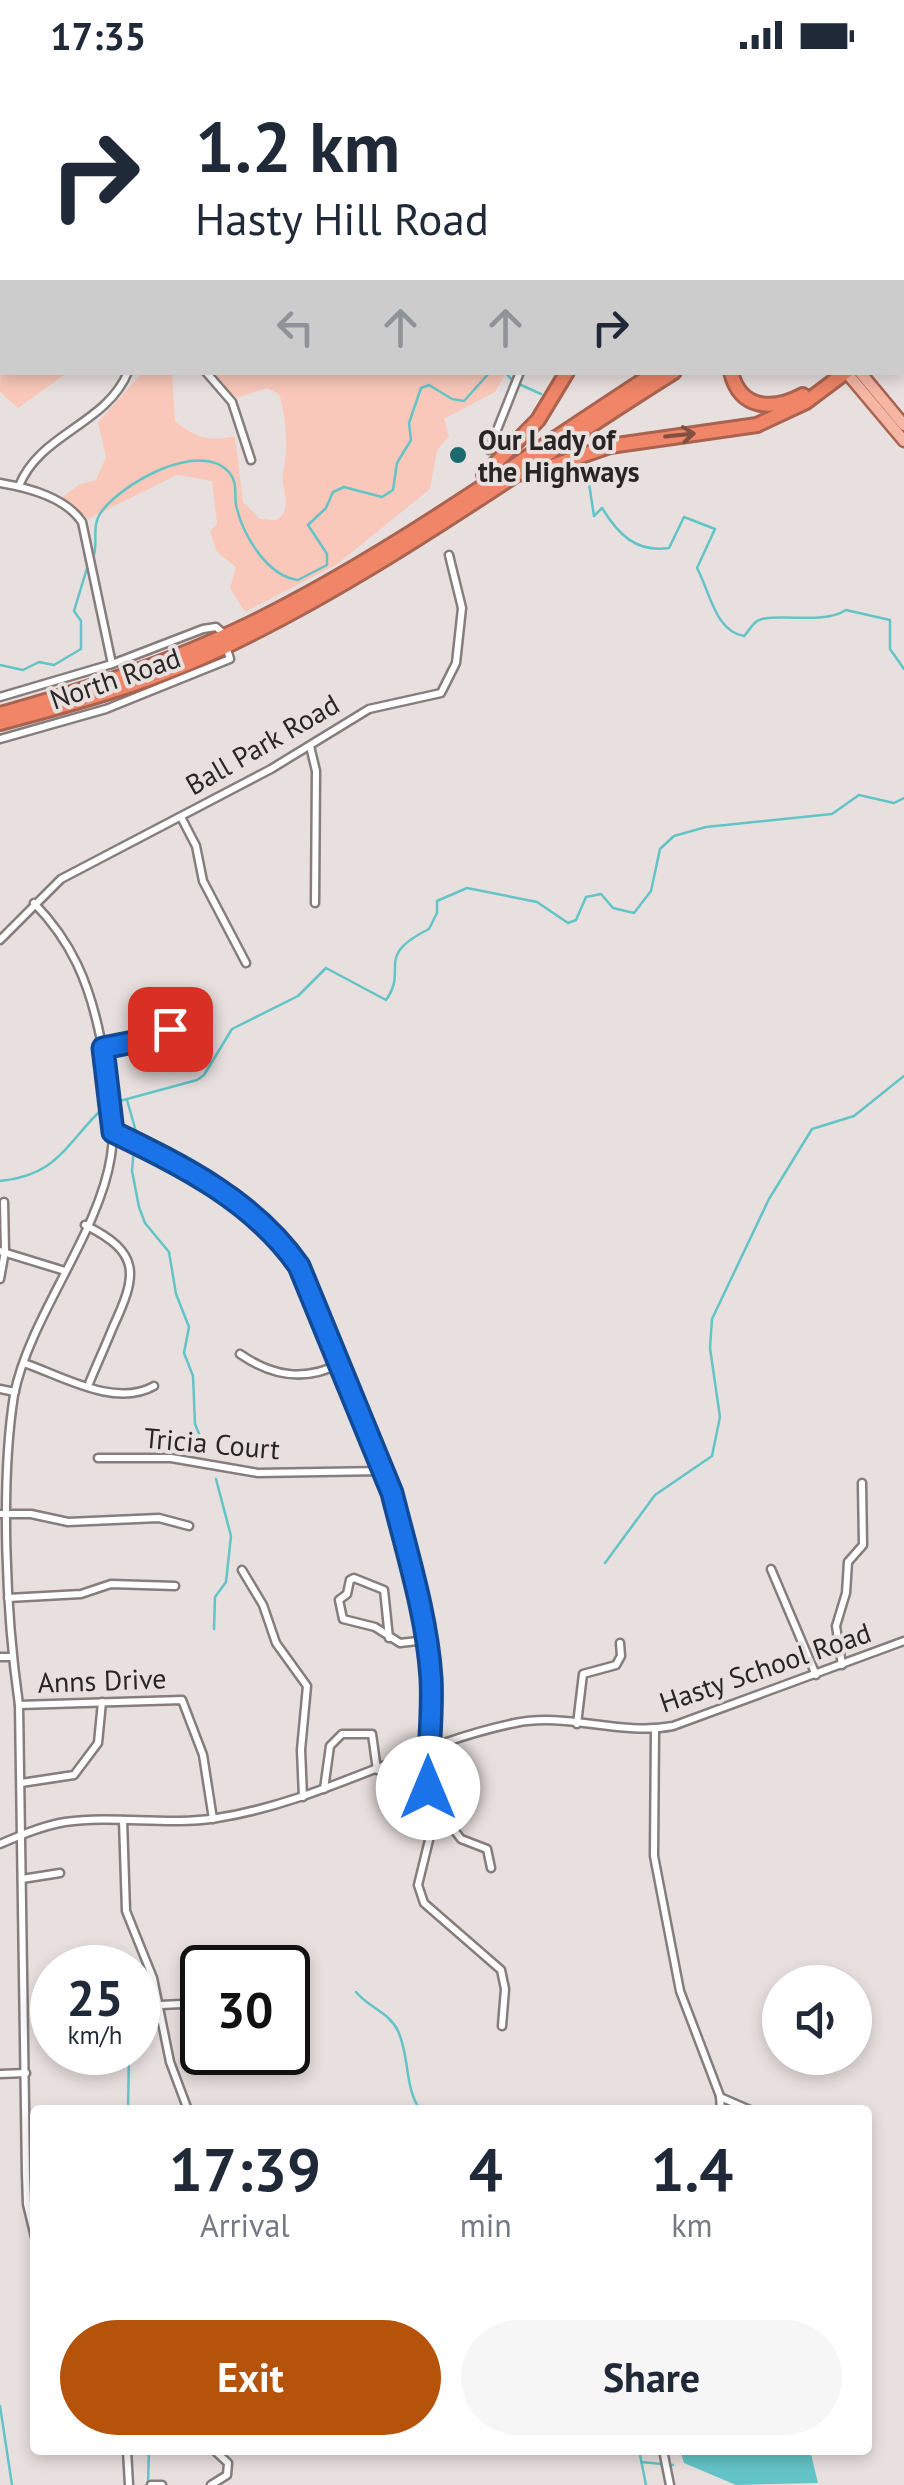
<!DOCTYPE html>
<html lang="en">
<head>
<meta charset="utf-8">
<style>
  body { margin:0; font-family:"PT Sans",sans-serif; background:#f6f6f7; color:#1f2937; height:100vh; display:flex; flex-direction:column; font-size:38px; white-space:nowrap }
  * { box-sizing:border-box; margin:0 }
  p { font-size:32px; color:#747a83 }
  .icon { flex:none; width:55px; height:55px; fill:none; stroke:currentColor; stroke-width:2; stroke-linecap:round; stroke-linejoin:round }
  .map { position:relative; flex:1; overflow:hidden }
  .drawer { position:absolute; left:30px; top:2035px; width:842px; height:350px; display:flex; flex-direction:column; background:#fff; border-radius:10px; box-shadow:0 5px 15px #0003 }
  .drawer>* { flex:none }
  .guide { position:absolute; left:0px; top:0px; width:905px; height:305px; box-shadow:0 5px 15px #0003; background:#fff; color:#1f2937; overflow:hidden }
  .tools { position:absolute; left:762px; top:1895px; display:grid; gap:20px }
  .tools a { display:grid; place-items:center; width:110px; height:110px; border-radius:50%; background:#fff; box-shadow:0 5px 15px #0003; font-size:50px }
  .speed { position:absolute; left:30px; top:1875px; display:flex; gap:20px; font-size:50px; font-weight:700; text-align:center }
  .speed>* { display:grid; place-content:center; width:130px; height:130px; border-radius:50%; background:#fff; box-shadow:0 5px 15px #0003; line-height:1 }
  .speed small { font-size:25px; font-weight:400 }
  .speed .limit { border:5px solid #111; border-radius:15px; background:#fff; color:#111 }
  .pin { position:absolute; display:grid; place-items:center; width:85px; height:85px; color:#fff; margin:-42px; border-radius:20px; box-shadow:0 5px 15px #0006 }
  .me { position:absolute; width:110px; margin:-55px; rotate:0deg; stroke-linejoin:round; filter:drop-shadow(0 0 8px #0008) }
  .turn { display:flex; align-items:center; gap:35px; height:210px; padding:0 30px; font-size:45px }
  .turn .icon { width:130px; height:130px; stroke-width:2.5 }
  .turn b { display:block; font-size:70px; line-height:85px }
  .lanes { display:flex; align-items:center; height:95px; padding:0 30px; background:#0003; justify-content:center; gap:50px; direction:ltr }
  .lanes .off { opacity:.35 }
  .eta { display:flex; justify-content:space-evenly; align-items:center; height:170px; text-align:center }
  .eta b { font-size:60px; font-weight:700; line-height:70px }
  .cta { display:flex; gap:20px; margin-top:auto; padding:20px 30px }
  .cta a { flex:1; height:115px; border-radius:60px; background:#b45309; color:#fff; font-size:40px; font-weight:700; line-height:115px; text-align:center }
  .cta a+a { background:#f6f6f7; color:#1f2937 }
  .status { display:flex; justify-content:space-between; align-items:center; height:70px; padding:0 50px; background:#fff; direction:ltr }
  .status svg { height:28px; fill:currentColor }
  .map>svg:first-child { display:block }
  .green { fill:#f9c8ba }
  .water { fill:#63c4c7 }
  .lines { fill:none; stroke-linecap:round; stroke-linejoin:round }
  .stream { stroke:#63c4c7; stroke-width:2.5 }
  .minor-casing { stroke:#857e7c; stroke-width:11 }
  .major-casing { stroke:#aa6350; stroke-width:15 }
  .highway-casing { stroke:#aa6350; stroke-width:18 }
  .minor { stroke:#fff; stroke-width:6 }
  .major { stroke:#f6b6a4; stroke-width:10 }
  .highway { stroke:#f08567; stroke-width:12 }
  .oneway { stroke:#825042 }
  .route-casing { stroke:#114b97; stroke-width:25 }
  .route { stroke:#1a73e8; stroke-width:18 }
  .poi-dot { fill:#1d6a6c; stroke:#e8e0de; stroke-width:4 }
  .labels { text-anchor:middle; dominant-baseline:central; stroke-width:8; stroke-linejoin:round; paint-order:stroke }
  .poi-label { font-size:28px; font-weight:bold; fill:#282524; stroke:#e8e0de; text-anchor:start }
  .street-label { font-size:28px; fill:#282524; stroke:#e8e0de }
</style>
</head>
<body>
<div class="status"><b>17:35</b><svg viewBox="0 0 49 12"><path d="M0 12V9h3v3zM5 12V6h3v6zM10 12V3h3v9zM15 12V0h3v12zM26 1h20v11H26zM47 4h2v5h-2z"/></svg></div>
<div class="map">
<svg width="904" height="2415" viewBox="0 0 904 2415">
  <rect width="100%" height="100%" fill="#e8e0de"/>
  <!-- green -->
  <g class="green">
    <polygon points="2,147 2,302 67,303 18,338 0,322"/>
    <path d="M142 303H172L175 351C195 368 209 372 235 366L243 432 260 449C268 449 277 453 282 445 291 432 281 418 283 405 288 379 287 350 279 324L267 318 236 328 213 303H506L495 322 444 349 449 366 437 380 430 419 336 495 245 542 230 518 236 497 217 482 210 461 217 454 212 411 177 405 88 449 62 427 80 414 96 410 106 387 98 352Z"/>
  </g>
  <!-- water -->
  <polygon class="water" points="689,2380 810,2380 818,2413 736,2415 684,2393 681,2384"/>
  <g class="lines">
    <!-- stream -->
    <g class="stream">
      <polyline points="505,302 513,311"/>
      <polyline points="521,315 541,324"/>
      <path d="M586 394 594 446 602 438C618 464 636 483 669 478L684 447 715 459 697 498C710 522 715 561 744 566 750 560 753 551 762 549 786 544 824 554 846 540L890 550V579L904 599"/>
      <path d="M94 485C98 470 91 455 102 441 122 414 199 369 229 402 239 414 233 426 237 439 244 466 267 506 298 510L327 495V484L308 455 326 438 333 422 344 417 382 427 393 420 397 393 411 370 409 353 421 318 429 315 452 329 464 331 490 302"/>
      <polyline points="0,595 23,600 39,592 54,595 81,579 81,551 74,541 88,495"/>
      <polyline points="127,1030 137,1065"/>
      <path d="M116 1032 197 1010 204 1005 232 959 298 926 326 898 386 930C409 898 373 887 429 859L437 843V831L467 818 537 832 568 853 576 850 586 827 601 824 613 838 634 843 651 821 660 779 674 766 706 757 832 744 859 725 894 733 904 728"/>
      <polyline points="134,1078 132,1101 139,1137 145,1153 169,1182 176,1224 189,1257 184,1283 193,1306 195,1354 206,1381"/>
      <path d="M0 1111C59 1105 66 1073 104 1037"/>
      <polyline points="605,1493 655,1425 712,1386 720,1347 710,1278 712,1249 769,1129 812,1059 854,1046 904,1006"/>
      <polyline points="214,1559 215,1527 226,1512 231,1466 216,1409"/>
      <path d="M356 1922C369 1938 389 1942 398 1961 410 1987 404 2016 420 2040"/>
      <polyline points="128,2040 129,1982"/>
      <polyline points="0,2336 12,2415"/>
      <polyline points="639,2380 646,2415"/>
      <polyline points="641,2392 673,2395"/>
      <polyline points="148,2412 149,2380"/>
    </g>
    <defs>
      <g id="minor">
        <polyline points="416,0 417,2"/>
        <polyline points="630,0 630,2"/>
        <polyline points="715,0 716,2"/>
        <polyline points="70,2 70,0"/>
        <polyline points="386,2 390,0"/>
        <polyline points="553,2 554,0"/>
        <polyline points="0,47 2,47"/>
        <polyline points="902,94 904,94"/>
        <polyline points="902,167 904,166"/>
        <polyline points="206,302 232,332 251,390"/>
        <polyline points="489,380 520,302"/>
        <path d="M0 413C29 418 65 427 82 452L112 594"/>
        <path d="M19 416C40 363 106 355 128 302"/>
        <polyline points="0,627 112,594 203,559 216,557 224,564"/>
        <polyline points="0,669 106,639 230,589 226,576"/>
        <polyline points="310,676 316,701 315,833"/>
        <polyline points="181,747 196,776 203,811 246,893"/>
        <path d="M34 833C72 872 89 913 100 966 108 1003 117 1048 111 1086 99 1164 30 1246 14 1325 0 1415 6 1544 19 1635L26 2104 27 2134 35 2167"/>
        <polyline points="0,870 61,809 271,699 369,639 441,623 456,593 462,538 449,485"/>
        <path d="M103 978C139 971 181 970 186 924"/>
        <polyline points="113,1062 258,1146 299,1197 325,1255 392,1423 428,1578 431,1612 429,1770 418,1815 424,1833 501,1900 505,1919 502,1956"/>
        <path d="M85 1155C142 1183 137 1205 113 1257 105 1277 96 1296 88 1316"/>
        <polyline points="0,1181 65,1201"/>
        <polyline points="0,1209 5,1181 4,1132"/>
        <path d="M240 1284C272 1306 304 1312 339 1294"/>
        <path d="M24 1293C62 1306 115 1338 154 1316"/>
        <polyline points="0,1319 15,1322"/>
        <polyline points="98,1388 171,1388 258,1403 383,1401"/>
        <polyline points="0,1444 31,1444 68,1452 159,1448 189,1456"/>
        <polyline points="771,1499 816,1605"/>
        <polyline points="242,1500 263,1535 276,1573 307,1616 301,1680 303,1727"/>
        <polyline points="8,1528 81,1524 111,1514 175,1516"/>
        <polyline points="389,1568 384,1520 354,1508 350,1510 347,1524 339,1530 343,1549 375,1557 400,1573 426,1570"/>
        <polyline points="0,1587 12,1587"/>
        <polyline points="842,1595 836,1556 846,1523 848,1492 863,1475 862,1413"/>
        <polyline points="19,1635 182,1630 203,1685 213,1749"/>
        <polyline points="577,1654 583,1604 616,1595 621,1586 620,1573"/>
        <polyline points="655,1659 654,1786 680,1921 720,2026 721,2040"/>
        <polyline points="449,1674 455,1761 461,1769 487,1779 491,1798"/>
        <polyline points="21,1713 74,1705 98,1673 102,1632"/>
        <polyline points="324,1719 330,1676 342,1664 372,1664 377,1700"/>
        <polyline points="123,1750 126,1841 153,1908 170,1992 188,2040"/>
        <path d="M0 1774C21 1765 42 1756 65 1752 116 1745 167 1756 217 1748 321 1732 412 1674 515 1653 567 1642 620 1666 673 1656L904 1571"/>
        <polyline points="22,1809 60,1803"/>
        <polyline points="161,1935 202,1933"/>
        <polyline points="0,2004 26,2003"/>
        <polyline points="720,2027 750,2040"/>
        <polyline points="127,2380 129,2415"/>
        <polyline points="663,2380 670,2415"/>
        <polyline points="151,2415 162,2415"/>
        <polyline points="211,2415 227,2405 228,2393 214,2380"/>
      </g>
      <g id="major">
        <polyline points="662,0 663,2"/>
        <polyline points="671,0 672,2"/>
        <polyline points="846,302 904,371"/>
        <polyline points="860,302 904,355"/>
      </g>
      <g id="highway">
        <polyline points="902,132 904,131"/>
        <polyline points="902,145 904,144"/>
        <path d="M731 302C740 340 773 341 803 325"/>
        <polyline points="484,405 538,350 567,302"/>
        <polyline points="526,405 610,376 757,355 806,332 846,302"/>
        <path d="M0 644C85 620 170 593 250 554 389 486 524 387 656 302"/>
        <path d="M0 653C68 635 139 616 203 587 370 511 519 399 674 302"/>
      </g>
    </defs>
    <!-- minor casing -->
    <use href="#minor" class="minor-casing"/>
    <!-- major casing -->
    <use href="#major" class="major-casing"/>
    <!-- highway casing -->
    <use href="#highway" class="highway-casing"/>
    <!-- minor -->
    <use href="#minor" class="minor"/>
    <!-- major -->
    <use href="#major" class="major"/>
    <!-- highway -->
    <use href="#highway" class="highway"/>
  </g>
  <!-- one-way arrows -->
  <defs><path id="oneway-shaft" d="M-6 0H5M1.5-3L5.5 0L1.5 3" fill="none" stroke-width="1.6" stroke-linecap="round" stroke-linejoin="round" transform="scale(2.5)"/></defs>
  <use class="oneway" href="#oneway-shaft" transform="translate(680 365) rotate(-6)"/>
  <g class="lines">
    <defs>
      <path id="route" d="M170 959 154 968 103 978 113 1062C183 1096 254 1131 299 1196L392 1423C407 1483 427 1546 431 1608 433 1644 428 1682 428 1718"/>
    </defs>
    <!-- route casing -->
    <use href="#route" class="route-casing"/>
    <!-- route -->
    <use href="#route" class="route"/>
  </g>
  <!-- markers -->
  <circle class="poi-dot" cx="458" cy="385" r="10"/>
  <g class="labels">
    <!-- poi labels -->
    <g class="poi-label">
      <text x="478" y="369">Our Lady of<tspan x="478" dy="32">the Highways</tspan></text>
    </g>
    <!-- street labels -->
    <g class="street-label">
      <text transform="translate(115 608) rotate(-19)">North Road</text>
      <text transform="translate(262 674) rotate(-30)">Ball Park Road</text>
      <text transform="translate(212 1373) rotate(5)">Tricia Court</text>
      <text transform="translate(765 1597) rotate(-19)">Hasty School Road</text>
      <text transform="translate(102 1610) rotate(-2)">Anns Drive</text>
    </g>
  </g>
</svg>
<div class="tools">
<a><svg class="icon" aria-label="sound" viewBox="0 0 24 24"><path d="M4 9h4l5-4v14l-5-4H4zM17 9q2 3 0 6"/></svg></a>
</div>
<div class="speed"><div>25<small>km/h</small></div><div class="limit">30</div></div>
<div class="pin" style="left:170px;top:959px;background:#d93025"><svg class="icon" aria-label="arrive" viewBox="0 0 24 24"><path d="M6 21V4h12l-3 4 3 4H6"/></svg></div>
<svg class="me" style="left:428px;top:1718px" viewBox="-20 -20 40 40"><circle r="19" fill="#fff"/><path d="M0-13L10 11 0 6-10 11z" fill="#1a73e8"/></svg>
<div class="guide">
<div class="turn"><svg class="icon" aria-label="right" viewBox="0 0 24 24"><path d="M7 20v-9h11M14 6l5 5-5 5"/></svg><div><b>1.2 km</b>Hasty Hill Road</div></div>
<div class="lanes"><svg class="icon off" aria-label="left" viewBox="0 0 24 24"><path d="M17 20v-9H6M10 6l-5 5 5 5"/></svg><svg class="icon off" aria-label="ahead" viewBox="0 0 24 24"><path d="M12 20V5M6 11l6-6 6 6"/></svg><svg class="icon off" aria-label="ahead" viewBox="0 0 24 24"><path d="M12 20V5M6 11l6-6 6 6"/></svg><svg class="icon" aria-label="right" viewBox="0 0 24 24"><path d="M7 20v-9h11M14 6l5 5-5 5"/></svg></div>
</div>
<section class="drawer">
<div class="eta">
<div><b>17:39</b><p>Arrival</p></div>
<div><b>4</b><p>min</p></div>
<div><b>1.4</b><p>km</p></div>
</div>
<div class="cta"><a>Exit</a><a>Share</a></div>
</section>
</div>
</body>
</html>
